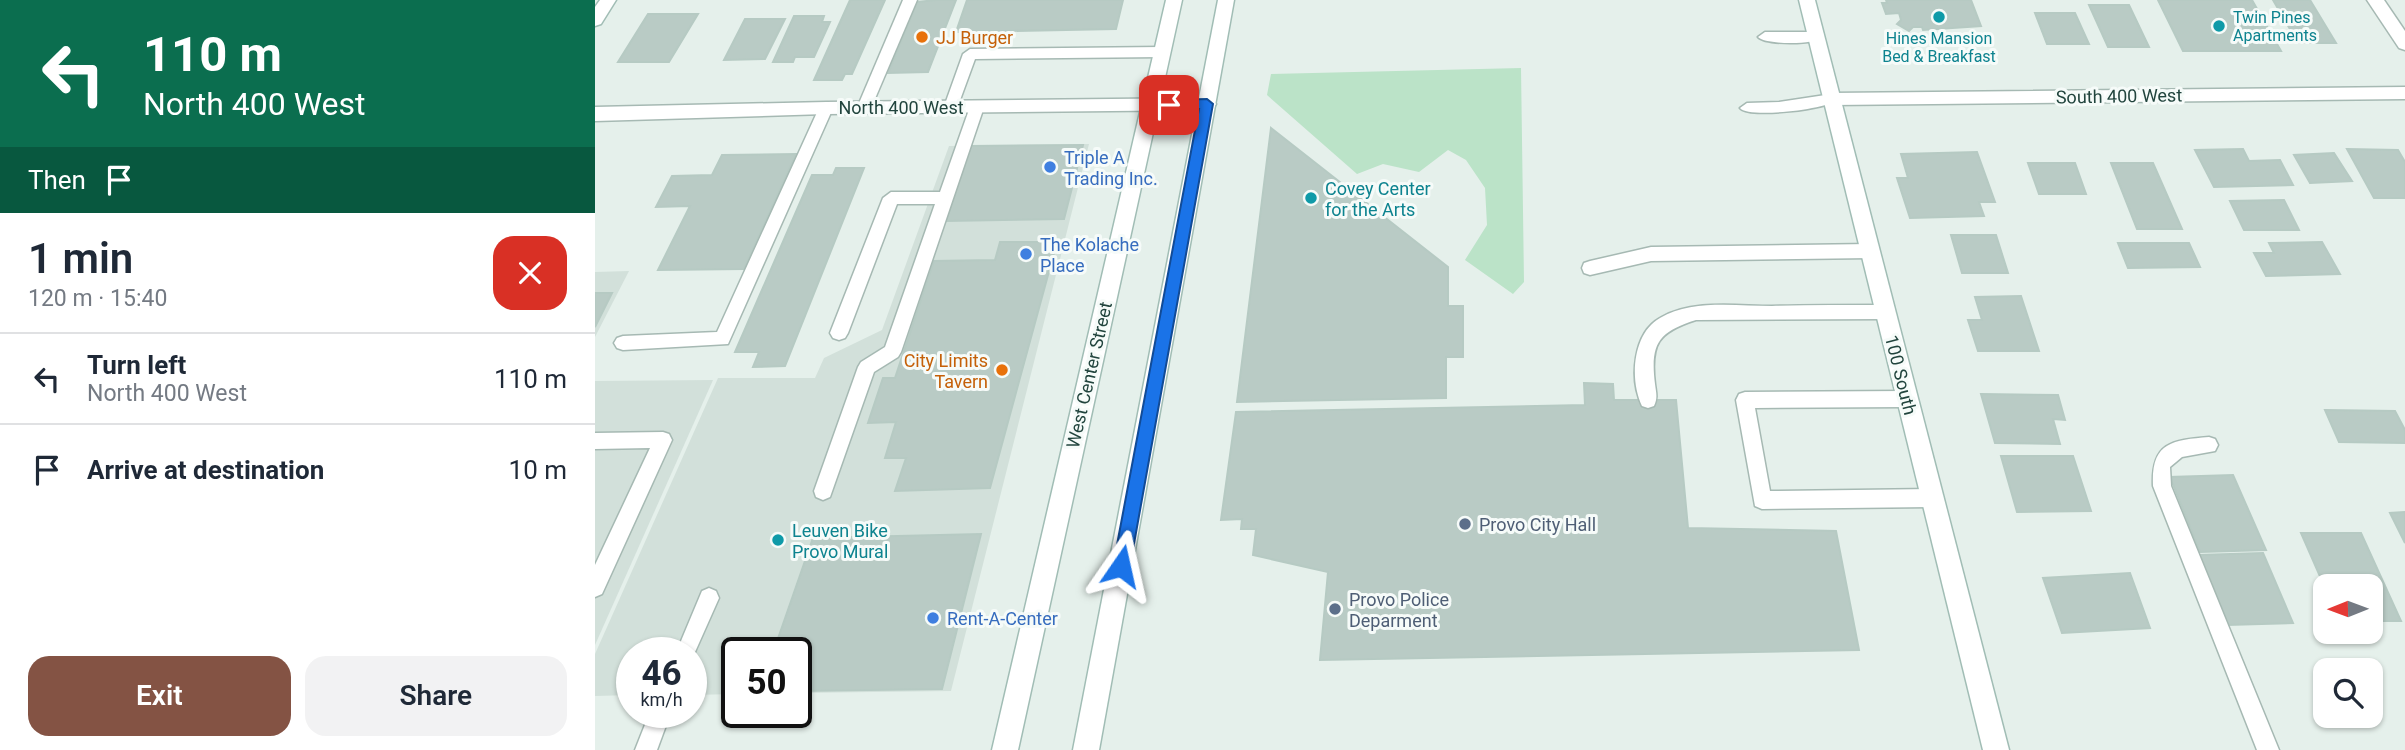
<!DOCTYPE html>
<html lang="en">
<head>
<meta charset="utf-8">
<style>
  body { margin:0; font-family:Roboto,sans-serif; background:#f2f2f3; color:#1f2937; height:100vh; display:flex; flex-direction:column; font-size:26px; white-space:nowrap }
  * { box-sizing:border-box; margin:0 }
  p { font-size:23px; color:#747a83 }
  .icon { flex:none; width:38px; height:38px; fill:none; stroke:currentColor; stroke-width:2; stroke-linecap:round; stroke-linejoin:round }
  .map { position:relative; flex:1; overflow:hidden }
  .panel { display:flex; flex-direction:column; background:#fff; width:595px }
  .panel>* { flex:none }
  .top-card { background:#0b6e4f; color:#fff; overflow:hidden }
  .needle { width:46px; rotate:269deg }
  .controls { position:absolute; left:1718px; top:574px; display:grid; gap:14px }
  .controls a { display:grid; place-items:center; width:70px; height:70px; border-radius:14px; background:#fff; box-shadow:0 2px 5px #0004; font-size:35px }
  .speed { position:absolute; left:21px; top:637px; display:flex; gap:14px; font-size:35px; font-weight:700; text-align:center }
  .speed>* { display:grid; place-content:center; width:91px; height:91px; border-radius:50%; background:#fff; box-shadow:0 2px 5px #0004; line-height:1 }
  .speed small { font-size:18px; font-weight:400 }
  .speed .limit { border:4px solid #111; border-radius:10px; background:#fff; color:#111 }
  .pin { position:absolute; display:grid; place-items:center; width:60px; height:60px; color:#fff; margin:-30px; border-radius:14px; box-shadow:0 4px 10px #0006 }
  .me { position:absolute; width:77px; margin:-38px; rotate:11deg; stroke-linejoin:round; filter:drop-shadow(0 0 5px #0008) }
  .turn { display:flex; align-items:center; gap:24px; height:147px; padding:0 28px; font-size:32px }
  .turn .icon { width:91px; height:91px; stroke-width:2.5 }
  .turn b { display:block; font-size:49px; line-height:60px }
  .then { display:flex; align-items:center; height:66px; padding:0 28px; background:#0003; gap:14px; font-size:26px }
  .round { display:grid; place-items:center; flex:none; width:74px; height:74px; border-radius:21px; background:#f2f2f3 }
  .head { display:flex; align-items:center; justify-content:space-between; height:119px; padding:0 28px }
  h1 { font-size:42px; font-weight:600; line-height:52px }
  .primary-button { display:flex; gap:14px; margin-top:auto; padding:14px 28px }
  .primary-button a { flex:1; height:80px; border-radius:21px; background:#845344; color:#fff; font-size:28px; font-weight:600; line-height:80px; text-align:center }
  .primary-button a+a { background:#f2f2f3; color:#1f2937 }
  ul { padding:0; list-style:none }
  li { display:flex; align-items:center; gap:21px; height:91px; padding:0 28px; border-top:2px solid #e0e1e3 }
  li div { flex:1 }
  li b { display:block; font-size:26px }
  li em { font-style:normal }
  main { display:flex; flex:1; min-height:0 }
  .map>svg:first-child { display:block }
  .built { fill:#d2e0da }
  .green { fill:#bbe3c8 }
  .building { fill:#b9cbc5; stroke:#b6cac3; stroke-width:2 }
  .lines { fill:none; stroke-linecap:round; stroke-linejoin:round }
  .lane-casing { stroke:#a6b9b3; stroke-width:3 }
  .street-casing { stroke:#a6b9b3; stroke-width:3 }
  .secondary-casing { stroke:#a1bdb5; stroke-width:3 }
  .lane { fill:#fff; fill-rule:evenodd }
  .street { fill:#fff; fill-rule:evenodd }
  .secondary { fill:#fff; fill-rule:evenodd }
  .route { fill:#1a73e8; stroke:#114b97; stroke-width:2 }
  .culture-dot { fill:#0f9aa8; stroke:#f6fbf9; stroke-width:2.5 }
  .food-dot { fill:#e8710a; stroke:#f6fbf9; stroke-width:2.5 }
  .shop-dot { fill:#3f7fe0; stroke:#f6fbf9; stroke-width:2.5 }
  .service-dot { fill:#5c6f8a; stroke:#f6fbf9; stroke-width:2.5 }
  .labels { text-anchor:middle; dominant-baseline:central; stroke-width:6; stroke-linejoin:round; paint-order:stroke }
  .far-culture-label { font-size:16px; fill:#0d838f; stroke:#f6fbf9; text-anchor:start }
  .food-label { font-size:18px; fill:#c56008; stroke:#f6fbf9; text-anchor:start }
  .street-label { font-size:18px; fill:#21443d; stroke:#f6fbf9 }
  .shop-label { font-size:18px; fill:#366cbe; stroke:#f6fbf9; text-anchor:start }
  .culture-label { font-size:18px; fill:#0d838f; stroke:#f6fbf9; text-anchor:start }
  .service-label { font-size:18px; fill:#4e5e75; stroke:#f6fbf9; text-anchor:start }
</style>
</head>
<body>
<main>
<section class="panel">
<div class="top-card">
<div class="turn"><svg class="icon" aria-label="left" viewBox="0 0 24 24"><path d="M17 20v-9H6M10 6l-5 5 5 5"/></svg><div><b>110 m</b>North 400 West</div></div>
<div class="then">Then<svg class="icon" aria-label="arrive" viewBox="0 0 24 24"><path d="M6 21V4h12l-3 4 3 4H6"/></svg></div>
</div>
<div class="head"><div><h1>1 min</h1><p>120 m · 15:40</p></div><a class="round" style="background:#d93025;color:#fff"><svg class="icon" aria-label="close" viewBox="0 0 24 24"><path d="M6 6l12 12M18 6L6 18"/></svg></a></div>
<ul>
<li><svg class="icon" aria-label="left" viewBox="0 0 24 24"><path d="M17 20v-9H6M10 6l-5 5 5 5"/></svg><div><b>Turn left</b><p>North 400 West</p></div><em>110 m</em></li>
<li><svg class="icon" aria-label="arrive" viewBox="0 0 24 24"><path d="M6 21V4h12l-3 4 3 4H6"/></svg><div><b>Arrive at destination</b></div><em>10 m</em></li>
</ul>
<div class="primary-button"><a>Exit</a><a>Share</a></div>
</section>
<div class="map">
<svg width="1810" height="750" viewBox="0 0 1810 750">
  <rect width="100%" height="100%" fill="#e5f0eb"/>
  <!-- built -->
  <g class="built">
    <polygon points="494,144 356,691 201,693 201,653 142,653 142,694 96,695 96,653 37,653 37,695 0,696 0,654 123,378 220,378 229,358 287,330 354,146"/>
    <polygon points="34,271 0,337 0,272"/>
    <polygon points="118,380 0,645 0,381"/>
  </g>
  <!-- green -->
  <polygon class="green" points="926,68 929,282 918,294 870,260 892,225 890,188 871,160 853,150 824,172 788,164 762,174 672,95 676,74"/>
  <!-- building -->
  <g class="building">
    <polygon points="255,0 290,0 257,74 250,74 247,80 219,80"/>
    <polygon points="341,0 361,0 333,72 293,73 322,2"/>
    <polygon points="372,0 528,0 521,29 361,32"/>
    <polygon points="1291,0 1376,0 1386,26 1328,30 1327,27 1318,27 1314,31 1302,24 1306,20 1304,13 1291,14 1287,3 1292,3"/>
    <polygon points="1563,0 1657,0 1686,51 1588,51"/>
    <polygon points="1678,0 1715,0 1741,43 1703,43"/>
    <polygon points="1494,5 1534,5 1554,47 1513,47"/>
    <polygon points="1440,13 1480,13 1494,44 1452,44"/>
    <polygon points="53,14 103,14 74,62 23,62"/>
    <polygon points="199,16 229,16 227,22 235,22 219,57 200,57 198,62 178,62"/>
    <polygon points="150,19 190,19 170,59 129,60"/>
    <polygon points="676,128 853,267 853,306 868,306 868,357 851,357 851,398 642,402"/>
    <polygon points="488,145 469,219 351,221 376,146"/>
    <polygon points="1648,149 1654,161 1685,160 1698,185 1619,187 1600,150"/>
    <polygon points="1752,149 1803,150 1810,162 1810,198 1779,198"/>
    <polygon points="1382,152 1400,202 1384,202 1389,216 1315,218 1302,178 1313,178 1306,154"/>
    <polygon points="1739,153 1757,181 1715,183 1699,155"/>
    <polygon points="201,154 149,269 63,270 95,206 61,207 77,176 117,175 127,155"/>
    <polygon points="1433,163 1480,163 1491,194 1444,194"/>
    <polygon points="1516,163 1558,163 1587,229 1542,229"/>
    <polygon points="241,168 269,168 190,366 158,367 164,352 140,352 217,175 238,175"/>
    <polygon points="1689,200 1704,230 1649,230 1635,201"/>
    <polygon points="1356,235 1401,235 1413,273 1367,273"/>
    <polygon points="405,242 462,242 395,488 300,491 311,458 290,458 301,422 273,423 288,378 300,378 339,261 400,260"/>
    <polygon points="1727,242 1745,274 1671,276 1659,253 1679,253 1674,243"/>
    <polygon points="1523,243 1594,243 1605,267 1533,268"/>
    <polygon points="0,293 17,293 0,327"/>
    <polygon points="1426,296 1444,351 1383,351 1373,320 1387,320 1380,297"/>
    <polygon points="989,383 1018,384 1019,400 1081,400 1093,528 1241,531 1264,650 725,660 733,572 658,555 661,529 646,529 647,519 626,520 641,412 990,405"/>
    <polygon points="1386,394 1463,395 1470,420 1458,419 1465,444 1400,443"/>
    <polygon points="1730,410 1800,411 1810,430 1810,443 1744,442"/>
    <polygon points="1406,456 1478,456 1496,511 1422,512"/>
    <polygon points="1638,475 1671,550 1605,552 1575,477"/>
    <polygon points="1810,512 1810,543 1795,513"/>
    <polygon points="1706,533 1766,533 1806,621 1776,621 1776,586 1731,586 1731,590"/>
    <polygon points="386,534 347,689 201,691 201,653 178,653 218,538"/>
    <polygon points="1668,553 1698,623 1632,625 1604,555"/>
    <polygon points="1535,573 1555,628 1467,633 1448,578"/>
  </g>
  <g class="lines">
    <defs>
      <g id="lane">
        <polygon points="308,0 322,0 276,108 269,113 264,112 262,108"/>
        <path d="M1170 32H1221L1228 37C1221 45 1170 45 1163 37Z"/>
        <polygon points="567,47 574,52 567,57 380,59 361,111 351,111 349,107 368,54 375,49"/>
        <path d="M1237 94 1244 99C1236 109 1153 119 1145 108L1152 103 1184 102Z"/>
        <polygon points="382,102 389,107 306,352 303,357 279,372 235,497 228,500 221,497 219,491 263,367 266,362 290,347 340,204 302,204 253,333 250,338 244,340 238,338 235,333 288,198 296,192 345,192 375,107"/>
        <polygon points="231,103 238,108 133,344 28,350 22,348 19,343 22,338 28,336 122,332 224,108"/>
        <polygon points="1276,244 1282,246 1284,251 1282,256 1276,258 1056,261 995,275 989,273 987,268 989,263 995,261 1056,247"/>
        <path d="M1290 305 1296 307 1298 312 1296 317 1290 319 1101 320C1063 332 1055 344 1060 384 1061 392 1063 398 1059 406L1053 408 1047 406C1034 379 1038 333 1065 318 1097 299 1141 306 1177 306 1214 305 1252 305 1290 305Z"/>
        <polygon points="1311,391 1317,393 1320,399 1317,405 1311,407 1160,408 1175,491 1337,489 1344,492 1346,498 1344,504 1337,507 1167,509 1160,506 1141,400 1144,394 1150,392"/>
        <polygon points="68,432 74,434 77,440 7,594 0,597 0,565 55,448 0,449 0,433"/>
        <path d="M1614 437 1620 439 1623 445 1620 451 1587 457 1575 467 1576 486 1684 750H1662L1558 486C1556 443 1576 440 1614 437Z"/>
        <polygon points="114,588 121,591 124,598 96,661 96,653 81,653 107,591"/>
        <polygon points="55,712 76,712 62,750 40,750"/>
      </g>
      <g id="street">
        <polygon points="1772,0 1789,0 1810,31 1810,50 1804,48"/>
        <polygon points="1810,87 1810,99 1237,105 1231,104 1228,99 1231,94 1237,93"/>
        <polygon points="612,98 618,99 621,104 618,109 612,110 231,114 0,121 0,107 231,102"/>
      </g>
      <g id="secondary">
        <polygon points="5,0 21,0 6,24 0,26 0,7"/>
        <polygon points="571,0 587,0 423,750 397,750"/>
        <polygon points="623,0 639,0 504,750 478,750"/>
        <polygon points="1204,0 1220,0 1414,750 1388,750"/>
      </g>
    </defs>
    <!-- lane casing -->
    <use href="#lane" class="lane-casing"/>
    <!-- street casing -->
    <use href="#street" class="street-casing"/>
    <!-- secondary casing -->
    <use href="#secondary" class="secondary-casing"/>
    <!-- lane -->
    <use href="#lane" class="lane"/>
    <!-- street -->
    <use href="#street" class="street"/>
    <!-- secondary -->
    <use href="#secondary" class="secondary"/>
  </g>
  <!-- route -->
  <polygon class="route" points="612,99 618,104 535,566 533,572 526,574 520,572 518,566 604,109 574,110 567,105 574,100"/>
  <!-- markers -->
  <g class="culture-dot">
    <circle cx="1344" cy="17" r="7"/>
    <circle cx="1624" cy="26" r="7"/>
    <circle cx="716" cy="198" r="7"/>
    <circle cx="183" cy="540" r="7"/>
  </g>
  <g class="food-dot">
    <circle cx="327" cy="37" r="7"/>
    <circle cx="407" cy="370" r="7"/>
  </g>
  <g class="shop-dot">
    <circle cx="455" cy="167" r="7"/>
    <circle cx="431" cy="254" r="7"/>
    <circle cx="338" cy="618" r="7"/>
  </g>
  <g class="service-dot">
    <circle cx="870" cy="524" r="7"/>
    <circle cx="740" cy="609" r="7"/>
  </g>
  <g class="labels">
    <!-- far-culture labels -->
    <g class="far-culture-label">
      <text x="1638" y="17">Twin Pines<tspan x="1638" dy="18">Apartments</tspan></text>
      <text x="1344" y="38" text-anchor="middle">Hines Mansion<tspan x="1344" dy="18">Bed &amp; Breakfast</tspan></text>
    </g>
    <!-- food labels -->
    <g class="food-label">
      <text x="341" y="37">JJ Burger</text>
      <text x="393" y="360" text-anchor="end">City Limits<tspan x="393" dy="21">Tavern</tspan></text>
    </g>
    <!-- street labels -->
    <g class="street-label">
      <text transform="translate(1524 96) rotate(-1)">South 400 West</text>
      <text x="306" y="107">North 400 West</text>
      <text transform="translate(494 375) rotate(-77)">West Center Street</text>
      <text transform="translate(1306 375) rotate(76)">100 South</text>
    </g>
    <!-- shop labels -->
    <g class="shop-label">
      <text x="469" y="157">Triple A<tspan x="469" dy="21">Trading Inc.</tspan></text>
      <text x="445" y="244">The Kolache<tspan x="445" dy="21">Place</tspan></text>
      <text x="352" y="618">Rent-A-Center</text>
    </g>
    <!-- culture labels -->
    <g class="culture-label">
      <text x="730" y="188">Covey Center<tspan x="730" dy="21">for the Arts</tspan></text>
      <text x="197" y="530">Leuven Bike<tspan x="197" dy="21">Provo Mural</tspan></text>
    </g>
    <!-- service labels -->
    <g class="service-label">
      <text x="884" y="524">Provo City Hall</text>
      <text x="754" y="599">Provo Police<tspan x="754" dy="21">Deparment</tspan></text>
    </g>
  </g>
</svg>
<div class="controls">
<a><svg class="needle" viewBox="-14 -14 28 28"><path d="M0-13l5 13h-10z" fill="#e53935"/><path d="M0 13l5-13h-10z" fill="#747a83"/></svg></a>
<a><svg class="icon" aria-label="search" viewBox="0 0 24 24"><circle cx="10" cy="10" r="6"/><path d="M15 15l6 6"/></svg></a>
</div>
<div class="speed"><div>46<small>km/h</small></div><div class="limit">50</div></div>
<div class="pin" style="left:574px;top:105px;background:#d93025"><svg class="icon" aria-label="arrive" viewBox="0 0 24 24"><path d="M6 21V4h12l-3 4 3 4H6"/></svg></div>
<svg class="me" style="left:526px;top:566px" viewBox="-20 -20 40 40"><path d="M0-17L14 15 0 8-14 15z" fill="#1a73e8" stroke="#fff" stroke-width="4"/></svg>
</div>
</main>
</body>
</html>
